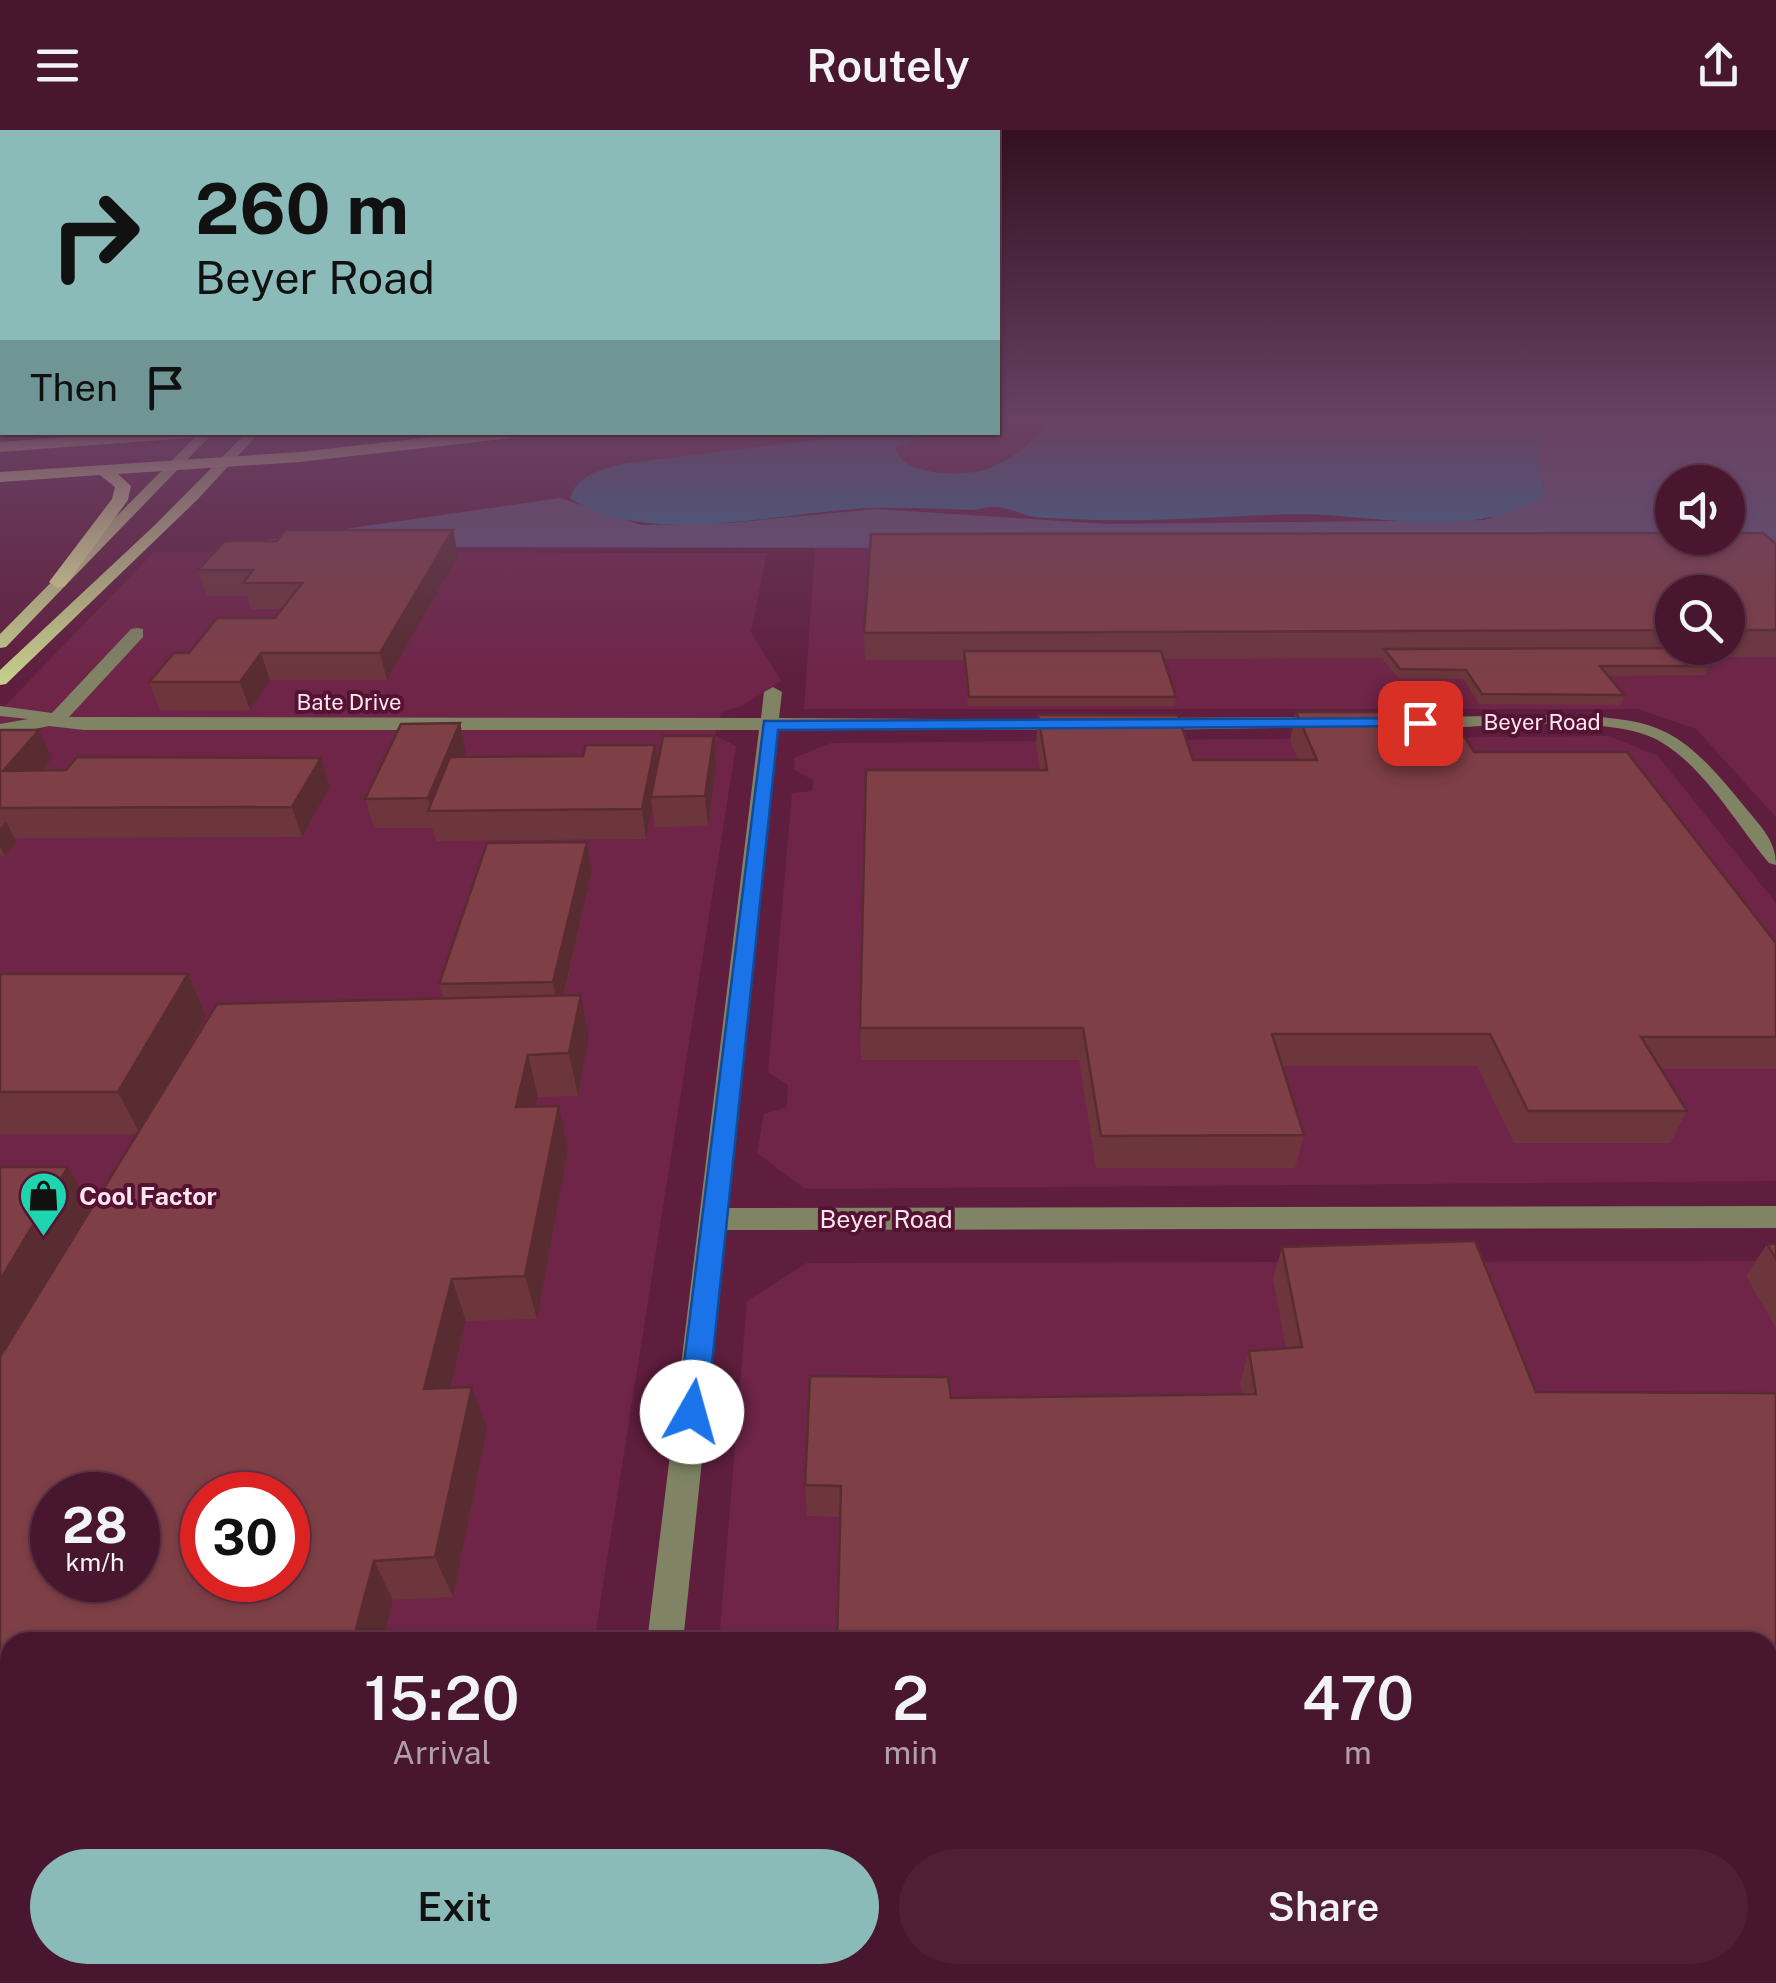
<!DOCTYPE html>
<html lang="en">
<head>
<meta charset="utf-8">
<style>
  body { margin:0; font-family:"Public Sans",sans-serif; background:#4f1f36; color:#f1f3f6; height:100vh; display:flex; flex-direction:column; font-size:38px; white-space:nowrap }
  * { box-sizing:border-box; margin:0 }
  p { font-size:32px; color:#b19faa }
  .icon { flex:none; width:55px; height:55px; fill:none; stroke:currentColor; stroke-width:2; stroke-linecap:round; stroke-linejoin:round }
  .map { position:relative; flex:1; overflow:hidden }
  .drawer { position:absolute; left:0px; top:1502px; width:1778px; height:352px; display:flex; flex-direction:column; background:#48162e; border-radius:30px 30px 0 0; box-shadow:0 2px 8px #0004,0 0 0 2px #60354a }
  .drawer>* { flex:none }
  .top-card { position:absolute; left:0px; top:0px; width:1000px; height:305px; box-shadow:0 2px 8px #0004,0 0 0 2px #60354a; background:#8bbbb9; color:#111; overflow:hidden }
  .controls { position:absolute; left:1655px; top:335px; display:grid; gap:20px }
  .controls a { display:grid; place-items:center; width:90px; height:90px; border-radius:50%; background:#48162e; box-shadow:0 2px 8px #0004,0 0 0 2px #60354a; font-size:50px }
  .speed { position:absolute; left:30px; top:1342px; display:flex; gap:20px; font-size:50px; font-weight:700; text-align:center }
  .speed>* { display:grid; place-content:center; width:130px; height:130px; border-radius:50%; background:#48162e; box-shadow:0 2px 8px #0004,0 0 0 2px #60354a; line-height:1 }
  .speed small { font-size:25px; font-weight:400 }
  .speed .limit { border:15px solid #d22; background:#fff; color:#111 }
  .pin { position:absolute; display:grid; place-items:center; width:85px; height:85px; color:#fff; margin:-42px; border-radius:20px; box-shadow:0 5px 15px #0006 }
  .me { position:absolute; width:110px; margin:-55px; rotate:7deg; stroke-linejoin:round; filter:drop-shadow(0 0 8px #0008) }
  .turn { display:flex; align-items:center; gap:35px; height:210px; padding:0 30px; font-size:45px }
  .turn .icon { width:130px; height:130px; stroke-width:2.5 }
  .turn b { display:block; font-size:70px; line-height:85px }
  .then { display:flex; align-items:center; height:95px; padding:0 30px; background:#0003; gap:20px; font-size:38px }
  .eta { display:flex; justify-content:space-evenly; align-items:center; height:170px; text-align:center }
  .eta b { font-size:60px; font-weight:600; line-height:70px }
  .button { display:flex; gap:20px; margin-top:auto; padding:20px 30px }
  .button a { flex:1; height:115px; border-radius:60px; background:#8bbbb9; color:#111; font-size:40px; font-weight:600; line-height:115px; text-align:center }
  .button a+a { background:#4f1f36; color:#f1f3f6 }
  header { display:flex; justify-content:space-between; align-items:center; height:130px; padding:0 30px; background:#48162e; font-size:45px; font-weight:600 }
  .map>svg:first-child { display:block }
  .built { fill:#6f2548; fill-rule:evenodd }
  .green { fill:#5f587a; fill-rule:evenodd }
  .water { fill:#2c7194 }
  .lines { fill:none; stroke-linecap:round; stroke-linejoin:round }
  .minor { fill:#808465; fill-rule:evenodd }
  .major { fill:#c4cd8b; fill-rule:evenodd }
  .highway { fill:#e0e99a; fill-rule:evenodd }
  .wall { fill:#6c363c; fill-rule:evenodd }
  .shaded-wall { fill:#582c31 }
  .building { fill:#7e3f46; stroke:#582c31; stroke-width:2.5; fill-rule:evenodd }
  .route { fill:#1a73e8; stroke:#114b97; stroke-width:2.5 }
  .labels { text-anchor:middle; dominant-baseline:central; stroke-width:8; stroke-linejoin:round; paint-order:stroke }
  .far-street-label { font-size:22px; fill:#ffe5ee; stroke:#541333 }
  .poi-label { font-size:25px; font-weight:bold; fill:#ffe5ee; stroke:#541333; text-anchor:start }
  .street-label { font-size:25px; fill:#ffe5ee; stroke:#541333 }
</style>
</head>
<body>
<header><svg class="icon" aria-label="menu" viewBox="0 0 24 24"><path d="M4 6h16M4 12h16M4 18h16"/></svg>Routely<svg class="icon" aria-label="share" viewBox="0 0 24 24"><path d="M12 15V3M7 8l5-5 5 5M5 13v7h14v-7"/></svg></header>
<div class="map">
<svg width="1776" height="1853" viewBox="0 0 1776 1853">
  <rect width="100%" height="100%" fill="#601e3e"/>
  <!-- built -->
  <g class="built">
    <path d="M815 418 1776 419V687L1696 599 1638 579H804ZM1672 462H1728V518H1672Z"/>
    <path d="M154 422 767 423 751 502 781 551 742 576 721 582 715 605 736 616 594 1512H10V1776H0V581ZM52 1365H138V1450H52ZM202 1365H288V1450H202Z"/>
    <polygon points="1609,606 1658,626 1776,773 1776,1051 805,1059 757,1023 764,984 787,977 788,955 768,942 792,663 812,661 813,650 795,640 794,628 831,613"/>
    <polygon points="1776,1131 1776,1731 1768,1731 1768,1512 719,1512 747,1171 807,1133"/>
  </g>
  <!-- green -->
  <g class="green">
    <path d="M1554 289H1776V419L219 417 560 368 641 395 729 393 876 379 1107 394 1485 390 1545 365 1537 327ZM1672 352H1728V408H1672Z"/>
    <polygon points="1768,1731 1776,1731 1776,1853 0,1853 0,1776 10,1776 10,1845 1768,1845"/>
  </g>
  <!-- water -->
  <path class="water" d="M1048 289H1554L1537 327 1545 365C1472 413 1374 383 1292 384 1218 386 1145 393 1071 389 1057 388 1039 389 1026 385 1005 378 997 373 975 380 942 379 908 377 874 378 788 380 646 420 570 368 577 345 601 340 622 334L870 303H933L895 317C901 347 964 347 987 339 1011 331 1036 311 1048 289Z"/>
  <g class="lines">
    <!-- minor -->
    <g class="minor">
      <polygon points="137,498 143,499 143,507 69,587 761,588 764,562 773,557 782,562 779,588 1075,590 1075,598 1069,600 778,600 728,1078 1776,1076 1776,1098 726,1100 683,1512 647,1512 759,600 84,600 49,596 0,606 0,594 28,589 0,586 0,576 52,583 131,499"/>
      <path d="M1551 585C1657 588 1677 593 1744 676 1760 696 1776 710 1776 735L1769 733C1737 695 1705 638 1661 612 1614 583 1482 597 1424 599L1415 593 1424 587Z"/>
      <polygon points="1324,587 1330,589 1330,597 1149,600 1140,594 1149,588"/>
    </g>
    <!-- major -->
    <g class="major">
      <polygon points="200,302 214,302 6,517 0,518 0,504"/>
      <polygon points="247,302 260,302 198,369 6,554 0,555 0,540 156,394"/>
    </g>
    <!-- highway -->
    <g class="highway">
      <polygon points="134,302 209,302 202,307 0,322 0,312"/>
      <polygon points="477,302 529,302 522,307 299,332 118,344 131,356 128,370 65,456 58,458 49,452 112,369 115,357 100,345 0,352 0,342 299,322"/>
    </g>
  </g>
  <!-- wall -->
  <g class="wall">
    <polygon points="453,400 458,426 387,550 270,550 250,580 160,580 149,552 189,523 275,488 283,479 251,479 247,466 207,466 198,440 277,411"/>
    <path d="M1776 414V527H1701L1709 536 1705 545 1608 546 1624 565 1621 575 1479 574 1463 549 1398 548 1382 528 1164 529 1176 567 1175 576H968L964 530H865L864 503ZM1672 462H1728V518H1672Z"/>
    <polygon points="1296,582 1474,622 1776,813 1776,939 1661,939 1687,981 1670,1013 1514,1013 1477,936 1282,936 1304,1005 1295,1038 1096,1038 1079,930 861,930 860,898 1040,640 1036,613 1038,585 1193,630 1298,630 1290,610"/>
    <polygon points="460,593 466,622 464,627 583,626 655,615 658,634 716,635 708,696 655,697 652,676 646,709 436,711 432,698 374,698 365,669"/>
    <polygon points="0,600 52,628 42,640 321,628 330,657 302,707 14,708 16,711 5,726 0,726"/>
    <polygon points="587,712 592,742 564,866 581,865 589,907 578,966 538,967 536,977 559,976 568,1019 537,1189 466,1191 450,1258 472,1257 487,1299 453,1467 393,1470 386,1502 10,1512 10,1669 0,1669 0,1037 92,1078 137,1004 0,1004 0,844 188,844 206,886 175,942 443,868 439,854"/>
    <polygon points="1767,1114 1776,1114 1776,1198 1746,1146"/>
    <polygon points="1282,1117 1536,1262 1776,1263 1776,1690 1768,1690 1768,1512 840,1387 807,1386 805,1355 951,1268 1242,1264 1240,1253 1249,1221 1286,1218 1273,1149"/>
  </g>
  <!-- shaded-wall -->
  <g class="shaded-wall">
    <polygon points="453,400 458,426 387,550 380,523"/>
    <polygon points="261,523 270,550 250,580 240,552"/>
    <polygon points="460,593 466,622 442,681 431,681 428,668"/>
    <polygon points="39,600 52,628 17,670 3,641"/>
    <polygon points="714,606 716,635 708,696 705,666"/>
    <polygon points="655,615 659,644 651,667 652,676 646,709 642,679"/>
    <polygon points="321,628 330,657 302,707 292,677"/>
    <polygon points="6,691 16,711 5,726 0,716 0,699"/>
    <polygon points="587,712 592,742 559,884 553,852"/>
    <polygon points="188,844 206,886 140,1004 118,962"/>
    <polygon points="581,865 589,907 578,966 569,923"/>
    <polygon points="528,925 538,967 527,1020 516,977"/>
    <polygon points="559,976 568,1019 537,1189 525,1146"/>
    <polygon points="68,1037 92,1079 0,1243 0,1150"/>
    <polygon points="452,1149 466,1191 440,1301 424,1259"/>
    <polygon points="472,1257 487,1299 453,1467 435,1427"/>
    <polygon points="374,1431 393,1470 383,1512 356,1499"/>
    <polygon points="398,1502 403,1512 395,1512"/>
  </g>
  <!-- building -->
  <g class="building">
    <polygon points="285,400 453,400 380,523 261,523 240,552 149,552 174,523 189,523 217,488 275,488 302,453 243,453 253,440 198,440 225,411 277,411"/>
    <polygon points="1672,403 1672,408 1728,408 1728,403 1763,403 1776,414 1776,500 1728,500 1728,462 1672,462 1672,500 864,503 871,404"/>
    <polygon points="1693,518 1709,536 1600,536 1624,565 1482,564 1466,540 1400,539 1384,519"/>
    <polygon points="964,521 1161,521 1176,567 969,567"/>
    <polygon points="1296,582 1449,582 1474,622 1627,622 1776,813 1776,907 1641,907 1687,981 1528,981 1490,904 1272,904 1304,1005 1101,1006 1083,898 860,898 866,640 1047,640 1038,585 1178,585 1193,630 1317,630"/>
    <polygon points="460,593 428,668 365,669 401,594"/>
    <polygon points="0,600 39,600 3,641 66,640 77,627 321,628 292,677 0,678"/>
    <polygon points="663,606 714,606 705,666 651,667"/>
    <polygon points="586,615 655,615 642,679 428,681 450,627 583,626"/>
    <polygon points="587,712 553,852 439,854 487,713"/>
    <polygon points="0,844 188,844 118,962 0,962"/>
    <path d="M581 865 569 923 528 925 516 977 559 976 525 1146 452 1149 424 1259 472 1257 435 1427 374 1431 356 1499 398 1502 395 1512H10V1634H0V1227L217 874ZM52 1365H138V1450H52ZM202 1365H288V1450H202Z"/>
    <polygon points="0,1037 68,1037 0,1150"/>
    <polygon points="1475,1111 1536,1262 1776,1263 1776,1665 1768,1665 1768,1512 837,1512 841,1356 805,1355 810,1246 948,1247 951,1268 1256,1264 1249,1221 1302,1217 1282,1117"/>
    <polygon points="1767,1114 1776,1114 1776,1129"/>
  </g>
  <!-- sky -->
  <linearGradient id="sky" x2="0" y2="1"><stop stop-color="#351022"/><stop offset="0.53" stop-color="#694163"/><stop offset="1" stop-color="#694163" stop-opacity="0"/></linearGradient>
  <rect width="1776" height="548" fill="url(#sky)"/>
  <!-- route -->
  <polygon class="route" points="1420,588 1426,589 1426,596 778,600 707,1282 703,1291 692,1294 682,1291 678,1282 764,591"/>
  <!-- icons -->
  <defs>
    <symbol id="shop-pin" viewBox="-11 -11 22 30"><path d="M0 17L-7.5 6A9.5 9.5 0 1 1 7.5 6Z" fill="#1ed5b0" stroke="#541333"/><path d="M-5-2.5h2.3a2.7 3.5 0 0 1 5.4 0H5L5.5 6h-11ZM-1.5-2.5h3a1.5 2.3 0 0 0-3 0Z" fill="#111"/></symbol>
  </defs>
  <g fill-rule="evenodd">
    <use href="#shop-pin" x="16" y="1038" width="55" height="75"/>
  </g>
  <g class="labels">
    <!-- far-street labels -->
    <g class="far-street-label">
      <text x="349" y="572">Bate Drive</text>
      <text x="1542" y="592">Beyer Road</text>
    </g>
    <!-- poi labels -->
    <g class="poi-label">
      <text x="79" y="1066">Cool Factor</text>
    </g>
    <!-- street labels -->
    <g class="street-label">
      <text x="886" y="1089">Beyer Road</text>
    </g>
  </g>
</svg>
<div class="controls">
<a><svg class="icon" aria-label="sound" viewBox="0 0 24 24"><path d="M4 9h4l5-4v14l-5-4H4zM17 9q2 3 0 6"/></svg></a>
<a><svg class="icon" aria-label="search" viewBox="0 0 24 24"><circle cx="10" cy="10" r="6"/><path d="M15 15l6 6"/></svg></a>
</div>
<div class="speed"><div>28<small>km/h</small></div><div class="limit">30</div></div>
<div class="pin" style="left:1420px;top:593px;background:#d93025"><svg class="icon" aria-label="arrive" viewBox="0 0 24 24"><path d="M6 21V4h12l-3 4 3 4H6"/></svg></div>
<svg class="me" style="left:692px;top:1282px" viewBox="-20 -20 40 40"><circle r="19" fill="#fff"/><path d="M0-13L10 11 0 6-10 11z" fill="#1a73e8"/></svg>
<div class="top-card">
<div class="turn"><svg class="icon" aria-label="right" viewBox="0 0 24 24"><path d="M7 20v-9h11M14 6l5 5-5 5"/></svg><div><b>260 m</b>Beyer Road</div></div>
<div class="then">Then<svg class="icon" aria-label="arrive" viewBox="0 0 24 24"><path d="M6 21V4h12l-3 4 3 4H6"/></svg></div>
</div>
<section class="drawer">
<div class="eta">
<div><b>15:20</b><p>Arrival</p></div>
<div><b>2</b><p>min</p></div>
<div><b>470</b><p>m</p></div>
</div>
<div class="button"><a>Exit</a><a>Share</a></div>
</section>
</div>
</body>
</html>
